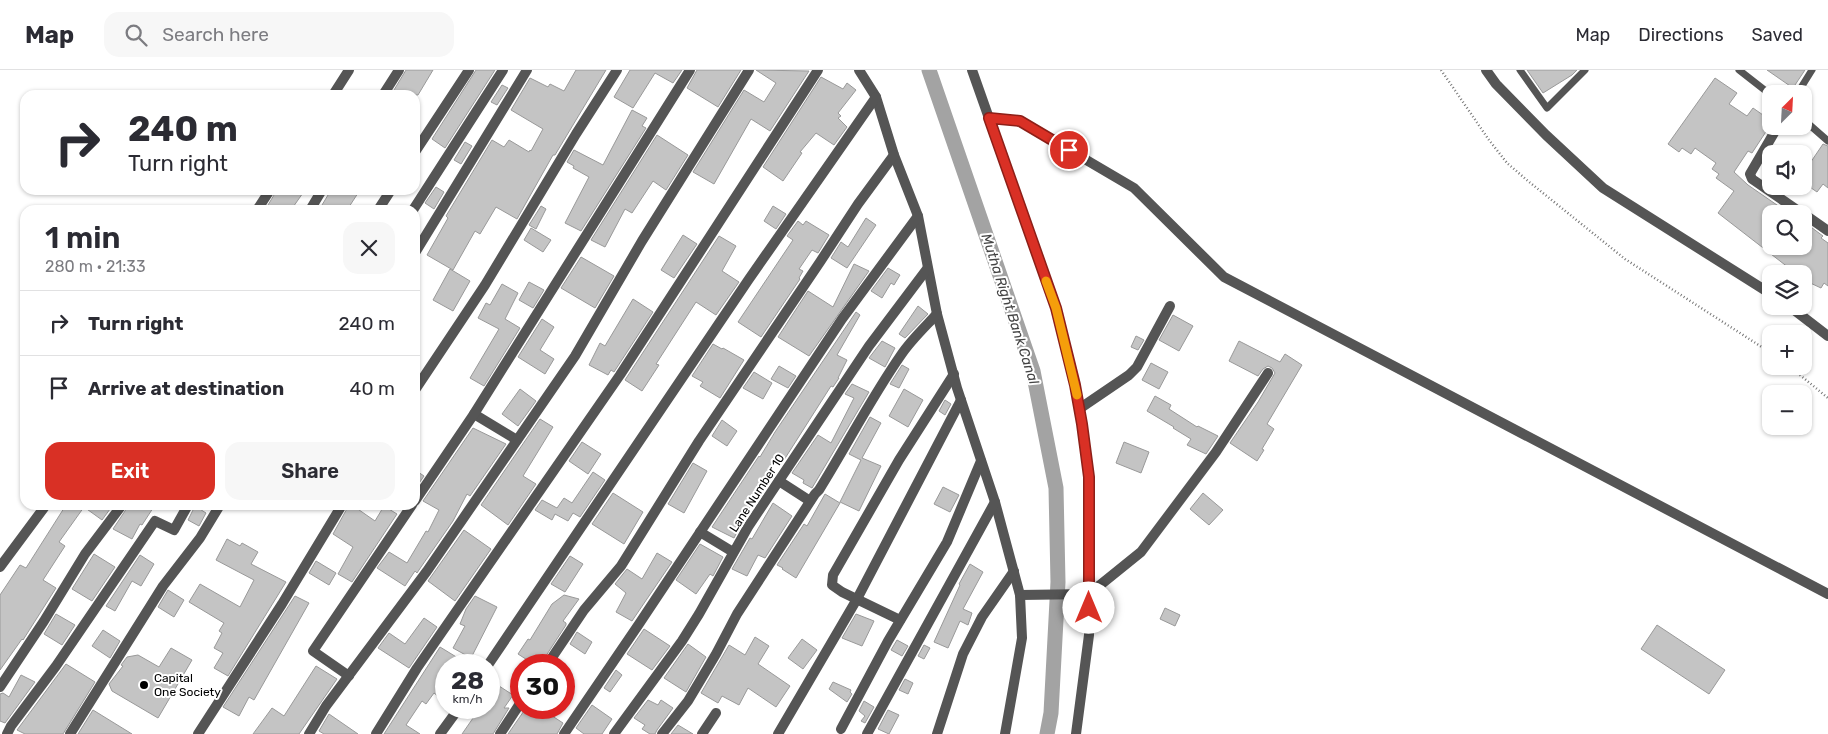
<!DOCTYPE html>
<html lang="en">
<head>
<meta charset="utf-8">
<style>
  body { margin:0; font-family:Rubik,sans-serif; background:#f7f7f7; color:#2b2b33; height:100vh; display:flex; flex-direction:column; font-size:19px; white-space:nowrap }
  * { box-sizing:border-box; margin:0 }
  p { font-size:16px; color:#7c7c81 }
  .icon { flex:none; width:28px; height:28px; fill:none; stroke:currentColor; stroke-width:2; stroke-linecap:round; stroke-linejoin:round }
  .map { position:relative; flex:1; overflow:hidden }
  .sheet { position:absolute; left:20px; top:135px; width:400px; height:305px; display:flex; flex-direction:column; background:#fff; border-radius:15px; box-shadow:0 1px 4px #0004 }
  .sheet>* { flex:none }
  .hud { position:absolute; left:20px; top:20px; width:400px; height:105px; border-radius:15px; box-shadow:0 1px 4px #0004; background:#fff; color:#2b2b33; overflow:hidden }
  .needle { width:32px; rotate:24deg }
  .fabs { position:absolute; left:1762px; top:15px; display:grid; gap:10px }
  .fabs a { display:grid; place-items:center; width:50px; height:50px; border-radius:10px; background:#fff; box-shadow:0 1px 4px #0004; font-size:25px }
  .speed { position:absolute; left:435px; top:584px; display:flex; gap:10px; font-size:25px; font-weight:700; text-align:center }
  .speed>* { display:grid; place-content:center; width:65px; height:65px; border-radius:50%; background:#fff; box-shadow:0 1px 4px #0004; line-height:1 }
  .speed small { font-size:12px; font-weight:400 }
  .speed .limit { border:8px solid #d22; background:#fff; color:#111 }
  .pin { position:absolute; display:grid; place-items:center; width:42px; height:42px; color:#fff; margin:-21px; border:2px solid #fff; border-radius:50%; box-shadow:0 1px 5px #0007 }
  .me { position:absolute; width:55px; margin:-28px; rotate:0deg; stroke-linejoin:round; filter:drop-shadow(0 0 4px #0008) }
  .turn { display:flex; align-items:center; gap:18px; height:105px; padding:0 25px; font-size:22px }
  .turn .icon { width:65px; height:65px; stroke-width:2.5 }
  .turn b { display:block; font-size:35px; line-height:42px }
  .round { display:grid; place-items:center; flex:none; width:52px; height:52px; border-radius:15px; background:#f7f7f7 }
  .head { display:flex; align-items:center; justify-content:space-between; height:85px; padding:0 25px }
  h1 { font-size:30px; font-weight:600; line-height:38px }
  .action { display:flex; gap:10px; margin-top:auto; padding:10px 25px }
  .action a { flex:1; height:58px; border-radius:15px; background:#d93025; color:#fff; font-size:20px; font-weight:600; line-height:58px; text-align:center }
  .action a+a { background:#f7f7f7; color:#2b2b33 }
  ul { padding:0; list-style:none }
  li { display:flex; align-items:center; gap:15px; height:65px; padding:0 25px; border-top:1px solid #e1e1e2 }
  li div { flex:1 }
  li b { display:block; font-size:19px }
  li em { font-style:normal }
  header { display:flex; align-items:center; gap:30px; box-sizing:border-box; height:70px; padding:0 25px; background:#fff; border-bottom:1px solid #e1e1e2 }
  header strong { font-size:24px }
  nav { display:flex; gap:28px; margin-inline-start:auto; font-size:18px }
  .search { width:350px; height:45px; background:#f7f7f7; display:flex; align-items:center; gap:12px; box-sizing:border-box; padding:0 18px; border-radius:15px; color:#7c7c81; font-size:19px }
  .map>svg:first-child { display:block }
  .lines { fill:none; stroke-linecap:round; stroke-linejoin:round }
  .canal { stroke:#a3a3a3; stroke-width:15 }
  .building { fill:#c4c4c4; stroke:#999 }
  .path { stroke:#777; stroke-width:2.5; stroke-dasharray:1 2.5; stroke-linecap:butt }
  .lane { stroke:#555; stroke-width:7 }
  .street { stroke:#555; stroke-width:10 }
  .route-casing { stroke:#8d1f18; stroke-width:12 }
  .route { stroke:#d93025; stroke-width:9 }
  .slow { stroke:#f59e0b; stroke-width:9 }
  .poi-dot { fill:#000; stroke:#fff; stroke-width:2 }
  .labels { text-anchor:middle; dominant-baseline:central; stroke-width:4; stroke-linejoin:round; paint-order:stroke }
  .street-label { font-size:12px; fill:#000; stroke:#fff }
  .poi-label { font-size:12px; fill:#000; stroke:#fff; text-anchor:start }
  .water-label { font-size:14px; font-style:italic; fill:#444; stroke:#fff }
</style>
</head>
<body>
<header>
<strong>Map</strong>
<div class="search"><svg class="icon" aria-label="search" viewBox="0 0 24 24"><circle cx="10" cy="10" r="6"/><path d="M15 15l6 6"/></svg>Search here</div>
<nav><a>Map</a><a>Directions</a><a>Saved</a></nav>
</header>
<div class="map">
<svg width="1828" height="664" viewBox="0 0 1828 664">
  <rect width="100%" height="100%" fill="#fff"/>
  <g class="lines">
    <!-- canal -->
    <polyline class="canal" points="929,0 1033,301 1056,418 1058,512 1051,643 1047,664"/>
  </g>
  <!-- building -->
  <g class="building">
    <polygon points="406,0 433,0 418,25 391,25"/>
    <polygon points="476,0 495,0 445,78 432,69"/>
    <polygon points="576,0 606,0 555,85 553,85 517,149 496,137 480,164 475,161 453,200 427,185 448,148 446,146 492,70 504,77 509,70 529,82 530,80 531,81 543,59 511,40 530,8 548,17 550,14 564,21"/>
    <polygon points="630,0 682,0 673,13 655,3 633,38 614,27"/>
    <polygon points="697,0 741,0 718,37 687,18"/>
    <polygon points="756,0 809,1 770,61 751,49 714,114 693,102 744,20 764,32 776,13"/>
    <polygon points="1527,0 1577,0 1572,5 1543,23"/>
    <polygon points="1767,0 1805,0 1793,18"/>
    <polygon points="821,7 843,19 847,13 856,20 838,43 841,46 838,48 847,57 834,75 816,63 800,82 802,83 783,111 763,97"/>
    <polygon points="1715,8 1737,23 1729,34 1747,46 1753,38 1763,45 1771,33 1771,54 1752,83 1748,81 1734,102 1748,115 1790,144 1771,144 1771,176 1804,176 1804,152 1823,166 1821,168 1828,173 1828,216 1824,213 1821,218 1806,211 1810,204 1786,204 1789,198 1718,143 1734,121 1716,108 1719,104 1712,99 1716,93 1695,78 1691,84 1682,78 1679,82 1668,74"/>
    <polygon points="502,15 508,18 497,35 491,32"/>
    <polygon points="632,40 647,48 642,56 646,58 581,161 565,153 589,107 573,98 574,96 567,92 574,80 603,95"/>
    <polygon points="657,65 688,85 666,120 653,111 632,143 625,139 605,177 591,170"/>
    <polygon points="465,72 472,76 461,94 454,90"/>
    <polygon points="1823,74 1828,76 1828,118 1823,114 1817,122 1804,113 1804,102"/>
    <polygon points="436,117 444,122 434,139 425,133"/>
    <polygon points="277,120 305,120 291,140 265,140"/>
    <polygon points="331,120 360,120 347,140 319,140"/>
    <polygon points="541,136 546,139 536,159 529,155"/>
    <polygon points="773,136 786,144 776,159 764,151"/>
    <polygon points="866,148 876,155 847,198 831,188 841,172 848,177"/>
    <polygon points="798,151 803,155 806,151 829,165 818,183 812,180 799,199 803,201 799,208 800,209 761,267 738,252 793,170 787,166"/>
    <polygon points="531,158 551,170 543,182 524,170"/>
    <polygon points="683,165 697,174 674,208 661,200"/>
    <polygon points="719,166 736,176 722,201 739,212 716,245 696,232 656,294 659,295 642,321 625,310"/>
    <polygon points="581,187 614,206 595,238 561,218"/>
    <polygon points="854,194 869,201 809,286 778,267 808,221 833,237"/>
    <polygon points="888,198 900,205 894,215 891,213 882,228 871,221"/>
    <polygon points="450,199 470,211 453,241 433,230"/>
    <polygon points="529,212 544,220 533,238 519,230"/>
    <polygon points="502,214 518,223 505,249 520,258 484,316 470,308 499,259 478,248 486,233 490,235"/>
    <polygon points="633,229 653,242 614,302 611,300 608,305 589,295 600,273 605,276"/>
    <polygon points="918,236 928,244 905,268 899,264"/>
    <polygon points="856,242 860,245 837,285 847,290 838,308 839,308 833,317 831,316 784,390 776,385 734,468 712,457 759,386 760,387 775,362"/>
    <polygon points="1173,245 1193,256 1179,281 1159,270"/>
    <polygon points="542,249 554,257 540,280 554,289 545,304 518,287"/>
    <polygon points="1136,266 1144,270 1138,280 1131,277"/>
    <polygon points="882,271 895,278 885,297 869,288"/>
    <polygon points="1239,271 1280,292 1285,284 1302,295 1267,354 1274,359 1262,379 1264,380 1257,391 1230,373 1258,332 1275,303 1272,298 1268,296 1263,299 1258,306 1229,291"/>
    <polygon points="713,274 722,279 723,278 744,290 720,328 700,316 703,312 692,306"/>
    <polygon points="1151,293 1168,302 1159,319 1142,310"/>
    <polygon points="902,295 909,299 899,318 890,314"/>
    <polygon points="779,296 796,306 788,318 771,309"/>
    <polygon points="754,302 772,313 763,329 743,318"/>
    <polygon points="852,314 869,322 812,418 803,413 804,410 792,403 818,365 831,373 854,328 845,324"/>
    <polygon points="520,319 536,331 518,356 502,344"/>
    <polygon points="904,319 923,330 908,357 889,346"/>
    <polygon points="1155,326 1171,335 1169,339 1197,357 1198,356 1218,366 1206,384 1187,375 1191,369 1173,358 1174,357 1147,341"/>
    <polygon points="945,330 951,334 945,345 939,341"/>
    <polygon points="870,347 881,353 862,388 881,396 859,441 840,432 861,390 849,384"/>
    <polygon points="540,349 553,357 523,406 536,414 508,455 481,435"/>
    <polygon points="722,350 737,361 727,376 712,366"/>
    <polygon points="473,358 506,374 470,426 467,424 453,451 421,497 417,503 415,501 405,516 377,498 389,482 407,493 426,461 428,462 439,440 423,431"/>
    <polygon points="582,372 601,384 588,404 569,391"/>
    <polygon points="1124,372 1149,382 1141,403 1116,393"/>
    <polygon points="693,393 707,401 684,443 668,434"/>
    <polygon points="415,400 424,406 415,419"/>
    <polygon points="593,402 605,410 580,447 573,443 568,451 555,444 552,450 535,440 542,430 557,438 564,428 572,433"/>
    <polygon points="943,417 959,425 950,442 934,434"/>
    <polygon points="613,423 643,442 624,474 592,454"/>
    <polygon points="1203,423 1223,440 1209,455 1190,439"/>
    <polygon points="825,424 840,433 796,508 782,499 783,498 777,495 804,454 807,456"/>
    <polygon points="773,433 792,446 765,488 758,485 747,506 732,499 750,468 752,469"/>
    <polygon points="66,435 113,435 102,450 84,437 59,472 65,476 43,510 56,518 23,570 22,569 0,600 0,525 20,495 26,498"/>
    <polygon points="129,435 155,435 142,455 140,454 132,469 113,459"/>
    <polygon points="349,435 352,435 375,451 384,436 397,444 352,512 338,504 353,477 333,464"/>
    <polygon points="195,436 206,443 199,456 188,450"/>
    <polygon points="464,460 491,479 455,531 428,511"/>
    <polygon points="227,469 240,476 242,473 258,482 251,494 286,512 228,606 214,598 223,583 214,578 222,563 219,561 224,553 189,532 200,514 240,537 254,510 216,490"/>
    <polygon points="700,474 723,487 713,506 710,504 696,524 676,510"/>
    <polygon points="657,483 672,492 632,551 616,542 626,523 615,514 627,499 642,509"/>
    <polygon points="94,484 115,497 92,531 72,519"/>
    <polygon points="140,485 154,494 141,516 132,511 115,541 106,536"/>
    <polygon points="570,486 583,494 565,522 551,514"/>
    <polygon points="316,491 336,503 329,515 309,503"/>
    <polygon points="970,494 983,502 963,539 972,543 968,555 960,551 948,578 934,572 960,515 959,514"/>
    <polygon points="168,520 184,530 174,547 158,537"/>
    <polygon points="564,525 579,529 563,551 566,553 566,555 540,595 535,595 518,584 528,569 530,570 552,534"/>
    <polygon points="295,526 309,533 254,630 249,627 239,646 223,637"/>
    <polygon points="475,526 497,537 471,588 453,578 465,556 460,554 466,539"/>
    <polygon points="1165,538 1180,545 1175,556 1160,549"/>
    <polygon points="56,544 75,555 62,575 44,564"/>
    <polygon points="856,544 874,551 862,576 842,568"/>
    <polygon points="424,548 437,557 409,598 378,578 389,563 405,574"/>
    <polygon points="1657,555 1725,600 1709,624 1641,579"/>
    <polygon points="644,559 670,576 652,600 627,584"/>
    <polygon points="103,560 120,571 110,588 92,576"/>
    <polygon points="577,562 592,572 585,584 570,574"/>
    <polygon points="755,567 769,576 758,594 790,616 776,637 748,618 739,635 722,626 718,633 701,623 729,575 745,585"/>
    <polygon points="802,569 817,580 803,599 788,588"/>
    <polygon points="897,570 908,576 902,586 891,580"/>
    <polygon points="688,574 706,587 686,622 664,608"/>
    <polygon points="924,575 930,578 924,589 918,586"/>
    <polygon points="440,577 458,588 453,595 446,595 446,632 434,623 426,634 422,631 406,655 420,664 384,664"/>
    <polygon points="171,578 192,590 158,648 112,621 109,614 123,596 121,595 127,587 138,585 159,597"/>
    <polygon points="66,594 95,612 63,664 25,664 17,660"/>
    <polygon points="316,596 337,609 299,664 253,664 272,638 284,646"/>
    <polygon points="616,600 622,605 610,622 604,618"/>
    <polygon points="21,605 35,612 5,653 0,651 0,624 3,623 9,627"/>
    <polygon points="905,609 913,613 908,624 899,620"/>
    <polygon points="833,612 851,620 850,622 852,624 847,632 829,619"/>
    <polygon points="496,614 513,625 504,638 509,638 493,664 462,664 480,638 489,638 489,625"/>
    <polygon points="648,630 658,635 661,630 673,638 657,660 655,664 650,664 642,659 645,655 634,648"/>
    <polygon points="864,631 874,637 865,653 861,651 865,646 859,641"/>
    <polygon points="592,635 612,649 602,664 584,664 576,658"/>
    <polygon points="526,638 540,638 563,653 557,664 508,664"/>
    <polygon points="93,640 132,664 78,664"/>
    <polygon points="888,640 899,645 889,664 878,659"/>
    <polygon points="329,644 358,664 324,664 319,661"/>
    <polygon points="678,655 693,664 671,664"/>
  </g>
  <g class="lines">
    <!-- path -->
    <g class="path">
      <polyline points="1441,0 1489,70 1507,93 1528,111 1625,189 1771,283"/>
      <polyline points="1789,296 1828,328"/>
    </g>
    <!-- lane -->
    <g class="lane">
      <polyline points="1520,0 1547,38 1585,0"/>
      <polyline points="1739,0 1771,25"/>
      <polyline points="1797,24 1812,0"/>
      <polyline points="1804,50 1828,71"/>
    </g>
    <!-- street -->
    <g class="street">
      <polyline points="859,0 876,27 894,85 918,146 937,244 957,318 995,432 1020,525 1022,568 1005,664"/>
      <polyline points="972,0 1056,238 1075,315 1082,354 1089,407 1089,565 1076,664"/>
      <polyline points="1486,0 1496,14 1546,65 1603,118 1771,224"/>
      <polyline points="333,25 349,0"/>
      <polyline points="383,25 399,0"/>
      <polyline points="989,48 1020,51 1134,118 1224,207 1828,524"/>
      <polyline points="1778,56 1750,104 1752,109 1803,144"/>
      <polyline points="415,82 469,0"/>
      <polyline points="257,140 270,120"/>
      <polyline points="310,140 322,120"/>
      <polyline points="378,140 391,120"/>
      <polyline points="413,140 503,0"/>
      <polyline points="1804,144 1828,161"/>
      <polyline points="415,183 527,0"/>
      <polyline points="1789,236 1828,266"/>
      <polyline points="415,320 485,215 576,64 617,0"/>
      <polyline points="1079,339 1129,305 1137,297 1170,236"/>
      <polyline points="474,344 517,370"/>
      <polyline points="779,411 810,431"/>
      <polyline points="415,431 474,344 690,0"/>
      <polyline points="700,462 733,482"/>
      <polyline points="0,497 46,435"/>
      <polyline points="1020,525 1089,524 1141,482 1216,382 1268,303"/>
      <polyline points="900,550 842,522 832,515 833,505 899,390 954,304"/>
      <polyline points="488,595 749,209 876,27"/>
      <polyline points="547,595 584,540 621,496 699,371 820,192 858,134 894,85"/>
      <polyline points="349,606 313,581 412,435"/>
      <polyline points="0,617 44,551 85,484 122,435"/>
      <polyline points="841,659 888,571 947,472 981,391"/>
      <polyline points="7,664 11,656 56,596 155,451 174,460 188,435"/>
      <polyline points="70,664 163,516 200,468 220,435"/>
      <polyline points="198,664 282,534 342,435"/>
      <polyline points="309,664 326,636 427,501 575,286 642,171 749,0"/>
      <polyline points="376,664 417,598 620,305 818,0"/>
      <polyline points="440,664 459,638"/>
      <polyline points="500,664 521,632"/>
      <polyline points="564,664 639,554 842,249 918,146"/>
      <polyline points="614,664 682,571 699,544 748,457 869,276 927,199"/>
      <path d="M662 664 688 631 716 584 737 544 815 424 819 420C847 375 871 328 901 285 911 270 925 257 937 244"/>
      <polyline points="702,664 716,643"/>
      <polyline points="778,664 857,529 961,330"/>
      <polyline points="867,664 995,432"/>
      <polyline points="937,664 963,584 982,547 1014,501"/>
    </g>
  </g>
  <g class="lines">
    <defs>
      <polyline id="route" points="1069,80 1020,51 989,48 1056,238 1075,315 1082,354 1089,407 1089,538"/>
    </defs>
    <!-- route casing -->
    <use href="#route" class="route-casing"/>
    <!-- route -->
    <use href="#route" class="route"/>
    <!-- slow -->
    <polyline class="slow" points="1046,211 1056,238 1077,325"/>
  </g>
  <!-- markers -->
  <circle class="poi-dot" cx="144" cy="615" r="5"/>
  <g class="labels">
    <!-- street labels -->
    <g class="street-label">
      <text transform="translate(757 423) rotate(-57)">Lane Number 10</text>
    </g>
    <!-- poi labels -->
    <g class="poi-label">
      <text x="154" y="608">Capital<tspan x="154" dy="14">One Society</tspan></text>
    </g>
    <!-- water labels -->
    <g class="water-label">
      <text transform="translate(1010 239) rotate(72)">Mutha Right Bank Canal</text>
    </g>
  </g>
</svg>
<div class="fabs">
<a><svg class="needle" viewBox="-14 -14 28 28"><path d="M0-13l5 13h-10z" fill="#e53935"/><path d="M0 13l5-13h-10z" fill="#7c7c81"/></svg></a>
<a><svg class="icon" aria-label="sound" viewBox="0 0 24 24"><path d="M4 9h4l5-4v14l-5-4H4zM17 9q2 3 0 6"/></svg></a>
<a><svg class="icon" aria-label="search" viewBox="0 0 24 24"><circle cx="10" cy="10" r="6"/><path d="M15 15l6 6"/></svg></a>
<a><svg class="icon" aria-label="layers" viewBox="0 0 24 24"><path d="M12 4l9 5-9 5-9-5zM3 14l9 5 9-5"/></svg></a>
<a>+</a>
<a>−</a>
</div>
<div class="speed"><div>28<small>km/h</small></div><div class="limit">30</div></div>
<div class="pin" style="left:1069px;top:80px;background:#d93025"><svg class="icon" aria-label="arrive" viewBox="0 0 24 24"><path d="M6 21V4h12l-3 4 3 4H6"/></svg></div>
<svg class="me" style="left:1089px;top:538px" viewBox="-20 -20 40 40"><circle r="19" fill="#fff"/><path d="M0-13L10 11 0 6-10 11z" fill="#d93025"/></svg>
<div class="hud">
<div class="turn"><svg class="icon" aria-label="right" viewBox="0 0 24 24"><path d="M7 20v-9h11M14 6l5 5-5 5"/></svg><div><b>240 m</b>Turn right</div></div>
</div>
<section class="sheet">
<div class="head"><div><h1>1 min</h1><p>280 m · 21:33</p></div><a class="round"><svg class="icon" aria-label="close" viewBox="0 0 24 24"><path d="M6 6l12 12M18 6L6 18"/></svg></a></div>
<ul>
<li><svg class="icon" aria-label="right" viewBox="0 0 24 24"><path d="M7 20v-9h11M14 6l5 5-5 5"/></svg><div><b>Turn right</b></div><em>240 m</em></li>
<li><svg class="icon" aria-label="arrive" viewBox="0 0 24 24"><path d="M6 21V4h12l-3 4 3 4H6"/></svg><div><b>Arrive at destination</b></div><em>40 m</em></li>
</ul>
<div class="action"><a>Exit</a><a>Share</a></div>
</section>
</div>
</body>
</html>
